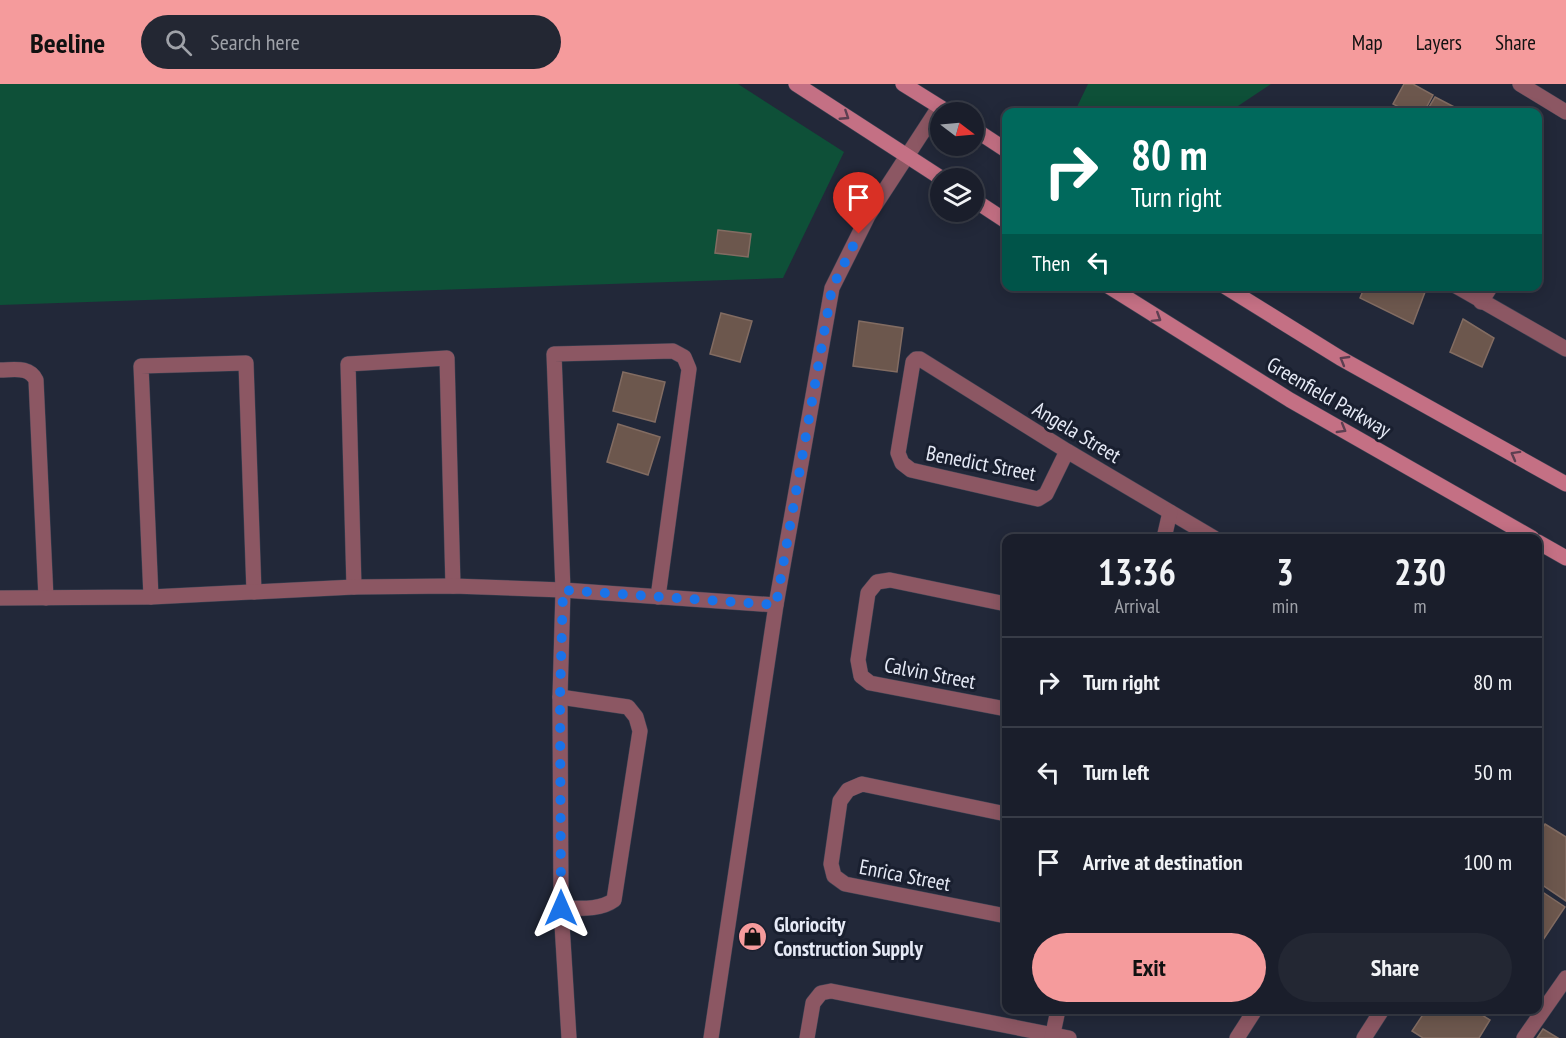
<!DOCTYPE html>
<html lang="en">
<head>
<meta charset="utf-8">
<style>
  body { margin:0; font-family:"PT Sans Narrow",sans-serif; background:#232733; color:#f1f3f6; height:100vh; display:flex; flex-direction:column; font-size:22px; white-space:nowrap }
  * { box-sizing:border-box; margin:0 }
  p { font-size:20px; color:#9fa2a9 }
  .icon { flex:none; width:33px; height:33px; fill:none; stroke:currentColor; stroke-width:2; stroke-linecap:round; stroke-linejoin:round }
  .map { position:relative; flex:1; overflow:hidden }
  .sheet { position:absolute; left:1002px; top:450px; width:540px; height:480px; display:flex; flex-direction:column; background:#1a1e2b; border-radius:12px; box-shadow:0 3px 15px #0003,0 0 0 2px #383c47 }
  .sheet>* { flex:none }
  .guide { position:absolute; left:1002px; top:24px; width:540px; height:183px; border-radius:12px; box-shadow:0 3px 15px #0003,0 0 0 2px #383c47; background:#00695c; color:#fff; overflow:hidden }
  .needle { width:39px; rotate:106deg }
  .fabs { position:absolute; left:930px; top:18px; display:grid; gap:12px }
  .fabs a { display:grid; place-items:center; width:54px; height:54px; border-radius:50%; background:#1a1e2b; box-shadow:0 3px 15px #0003,0 0 0 2px #383c47; font-size:30px }
  .pin { position:absolute; display:grid; place-items:center; width:51px; height:51px; color:#fff; margin:-62px -26px; border-radius:50% 50% 50% 0; rotate:-45deg; box-shadow:0 0 6px #0007 }
  .pin .icon { rotate:45deg }
  .me { position:absolute; width:66px; margin:-33px; rotate:0deg; stroke-linejoin:round; filter:drop-shadow(0 0 4px #0008) }
  .turn { display:flex; align-items:center; gap:21px; height:126px; padding:0 30px; font-size:27px }
  .turn .icon { width:78px; height:78px; stroke-width:2.5 }
  .turn b { display:block; font-size:42px; line-height:51px }
  .then { display:flex; align-items:center; height:57px; padding:0 30px; background:#0003; gap:12px; font-size:22px }
  .eta { display:flex; justify-content:space-evenly; align-items:center; height:102px; text-align:center }
  .eta b { font-size:36px; font-weight:600; line-height:42px }
  .primary-button { display:flex; gap:12px; margin-top:auto; padding:12px 30px }
  .primary-button a { flex:1; height:69px; border-radius:36px; background:#f59b9c; color:#111; font-size:24px; font-weight:600; line-height:69px; text-align:center }
  .primary-button a+a { background:#232733; color:#f1f3f6 }
  ul { padding:0; list-style:none }
  li { display:flex; align-items:center; gap:18px; height:90px; padding:0 30px; border-top:2px solid #383c47 }
  li div { flex:1 }
  li b { display:block; font-size:22px }
  li em { font-style:normal }
  header { display:flex; align-items:center; gap:36px; box-sizing:border-box; height:84px; padding:0 30px; background:#f59b9c; color:#111 }
  header strong { font-size:28px }
  nav { display:flex; gap:33px; margin-inline-start:auto; font-size:21px }
  .search { width:420px; height:54px; background:#232733; display:flex; align-items:center; gap:15px; box-sizing:border-box; padding:0 21px; border-radius:33px; color:#9fa2a9; font-size:22px }
  .map>svg:first-child { display:block }
  .green { fill:#0e5038 }
  .building { fill:#6c574d; stroke:#826c62; stroke-width:1.5 }
  .lines { fill:none; stroke-linecap:round; stroke-linejoin:round }
  .minor-casing { stroke:#3d4353; stroke-width:16 }
  .secondary-casing { stroke:#3d4353; stroke-width:16 }
  .minor { stroke:#8c5763; stroke-width:15 }
  .secondary { stroke:#c47084; stroke-width:15 }
  .oneway { stroke:#5d3f51 }
  .route { stroke:#1a73e8; stroke-width:10; stroke-dasharray:0 18 }
  .labels { text-anchor:middle; dominant-baseline:central; stroke-width:6; stroke-linejoin:round; paint-order:stroke }
  .street-label { font-size:21px; fill:#e6eaf6; stroke:#191f2f }
  .poi-label { font-size:21px; font-weight:bold; fill:#e6eaf6; stroke:#191f2f; text-anchor:start }
</style>
</head>
<body>
<header>
<strong>Beeline</strong>
<div class="search"><svg class="icon" aria-label="search" viewBox="0 0 24 24"><circle cx="10" cy="10" r="6"/><path d="M15 15l6 6"/></svg>Search here</div>
<nav><a>Map</a><a>Layers</a><a>Share</a></nav>
</header>
<div class="map">
<svg width="1566" height="954" viewBox="0 0 1566 954">
  <rect width="100%" height="100%" fill="#222839"/>
  <!-- green -->
  <g class="green">
    <polygon points="0,0 738,0 844,68 783,194 0,221"/>
    <polygon points="1088,0 1271,0 1235,24 1215,28 1079,28 1076,25"/>
  </g>
  <!-- building -->
  <g class="building">
    <polygon points="1404,0 1413,0 1433,11 1424,28 1408,28 1393,20"/>
    <polygon points="1435,13 1462,27 1461,28 1426,28"/>
    <polygon points="718,146 751,150 748,173 715,169"/>
    <polygon points="1365,202 1414,202 1425,208 1413,240 1360,214"/>
    <polygon points="721,229 752,237 740,278 710,270"/>
    <polygon points="1463,235 1494,254 1482,283 1450,268"/>
    <polygon points="859,237 903,244 897,288 853,282"/>
    <polygon points="623,288 665,298 655,338 613,327"/>
    <polygon points="618,340 660,353 648,391 607,378"/>
    <polygon points="1545,740 1566,753 1566,817 1538,798 1538,752"/>
    <polygon points="1538,805 1565,823 1543,856 1538,853"/>
    <polygon points="1426,926 1474,926 1490,936 1479,954 1423,954 1412,947"/>
    <polygon points="1543,945 1558,954 1537,954"/>
  </g>
  <g class="lines">
    <defs>
      <g id="minor">
        <polyline points="1520,0 1566,28"/>
        <polyline points="1456,202 1566,265"/>
        <polyline points="1481,218 1491,202"/>
        <path d="M0 286C14 286 29 282 36 296L46 514"/>
        <polyline points="1067,367 1046,410 1038,415 911,386 902,379 898,369 913,278 916,275 920,275 1067,367 1214,454"/>
        <polyline points="1164,454 1170,428"/>
        <polyline points="354,503 348,280 447,274 453,502"/>
        <polyline points="151,513 141,282 246,279 254,508"/>
        <polyline points="0,514 151,513 354,503 453,502 563,506 776,521"/>
        <polyline points="1006,520 890,496 877,498 868,509 858,576 861,592 870,599 1006,625"/>
        <path d="M560 613 628 623 636 633 640 647 614 816C599 827 578 824 561 824"/>
        <polyline points="1006,730 862,700 848,706 840,717 831,780 834,792 845,800 1006,832"/>
        <polyline points="569,954 561,824 560,613 563,506 554,270 673,267 684,273 689,285 658,513"/>
        <polyline points="711,954 776,521 832,204 868,132 939,23"/>
        <polyline points="807,954 813,919 821,909 831,907 1069,954"/>
        <polyline points="1052,954 1058,926"/>
        <polyline points="1237,954 1255,926"/>
        <polyline points="1364,954 1382,926"/>
        <polyline points="1524,954 1566,894"/>
      </g>
      <g id="secondary">
        <polyline points="796,0 941,94"/>
        <polyline points="903,0 948,28"/>
        <polyline points="974,45 1006,66"/>
        <polyline points="974,116 1006,137"/>
        <polyline points="1108,202 1290,316 1532,454"/>
        <polyline points="1224,202 1340,274 1566,400"/>
        <polyline points="1538,458 1566,474"/>
      </g>
    </defs>
    <!-- minor casing -->
    <use href="#minor" class="minor-casing"/>
    <!-- secondary casing -->
    <use href="#secondary" class="secondary-casing"/>
    <!-- minor -->
    <use href="#minor" class="minor"/>
    <!-- secondary -->
    <use href="#secondary" class="secondary"/>
  </g>
  <!-- one-way arrows -->
  <defs><path id="oneway-chevron" d="M-2-3.5L2.5 0L-2 3.5" fill="none" stroke-width="1.6" stroke-linecap="round" stroke-linejoin="round" transform="scale(1.5)"/></defs>
  <g class="oneway">
    <use href="#oneway-chevron" transform="translate(845 32) rotate(33)"/>
    <use href="#oneway-chevron" transform="translate(1157 234) rotate(32)"/>
    <use href="#oneway-chevron" transform="translate(1344 276) rotate(-150)"/>
    <use href="#oneway-chevron" transform="translate(1342 345) rotate(30)"/>
    <use href="#oneway-chevron" transform="translate(1515 371) rotate(-151)"/>
  </g>
  <g class="lines">
    <!-- route -->
    <polyline class="route" points="561,824 560,614 563,506 776,521 832,204 859,150"/>
  </g>
  <!-- icons -->
  <defs>
    <symbol id="shop-disc" viewBox="-11 -11 22 22"><circle r="9.5" fill="#f59b9c" stroke="#191f2f"/><path d="M-5-2.5h2.3a2.7 3.5 0 0 1 5.4 0H5L5.5 6h-11ZM-1.5-2.5h3a1.5 2.3 0 0 0-3 0Z" fill="#111"/></symbol>
  </defs>
  <g fill-rule="evenodd">
    <use href="#shop-disc" x="736" y="836" width="33" height="33"/>
  </g>
  <g class="labels">
    <!-- street labels -->
    <g class="street-label">
      <text transform="translate(1329 313) rotate(30)">Greenfield Parkway</text>
      <text transform="translate(1077 348) rotate(31)">Angela Street</text>
      <text transform="translate(981 379) rotate(11)">Benedict Street</text>
      <text transform="translate(930 589) rotate(11)">Calvin Street</text>
      <text transform="translate(905 791) rotate(11)">Enrica Street</text>
    </g>
    <!-- poi labels -->
    <g class="poi-label">
      <text x="774" y="840">Gloriocity<tspan x="774" dy="24">Construction Supply</tspan></text>
    </g>
  </g>
</svg>
<div class="fabs">
<a><svg class="needle" viewBox="-14 -14 28 28"><path d="M0-13l5 13h-10z" fill="#e53935"/><path d="M0 13l5-13h-10z" fill="#9fa2a9"/></svg></a>
<a><svg class="icon" aria-label="layers" viewBox="0 0 24 24"><path d="M12 4l9 5-9 5-9-5zM3 14l9 5 9-5"/></svg></a>
</div>
<div class="pin" style="left:859px;top:150px;background:#d93025"><svg class="icon" aria-label="arrive" viewBox="0 0 24 24"><path d="M6 21V4h12l-3 4 3 4H6"/></svg></div>
<svg class="me" style="left:561px;top:824px" viewBox="-20 -20 40 40"><path d="M0-17L14 15 0 8-14 15z" fill="#1a73e8" stroke="#fff" stroke-width="4"/></svg>
<div class="guide">
<div class="turn"><svg class="icon" aria-label="right" viewBox="0 0 24 24"><path d="M7 20v-9h11M14 6l5 5-5 5"/></svg><div><b>80 m</b>Turn right</div></div>
<div class="then">Then<svg class="icon" aria-label="left" viewBox="0 0 24 24"><path d="M17 20v-9H6M10 6l-5 5 5 5"/></svg></div>
</div>
<section class="sheet">
<div class="eta">
<div><b>13:36</b><p>Arrival</p></div>
<div><b>3</b><p>min</p></div>
<div><b>230</b><p>m</p></div>
</div>
<ul>
<li><svg class="icon" aria-label="right" viewBox="0 0 24 24"><path d="M7 20v-9h11M14 6l5 5-5 5"/></svg><div><b>Turn right</b></div><em>80 m</em></li>
<li><svg class="icon" aria-label="left" viewBox="0 0 24 24"><path d="M17 20v-9H6M10 6l-5 5 5 5"/></svg><div><b>Turn left</b></div><em>50 m</em></li>
<li><svg class="icon" aria-label="arrive" viewBox="0 0 24 24"><path d="M6 21V4h12l-3 4 3 4H6"/></svg><div><b>Arrive at destination</b></div><em>100 m</em></li>
</ul>
<div class="primary-button"><a>Exit</a><a>Share</a></div>
</section>
</div>
</body>
</html>
